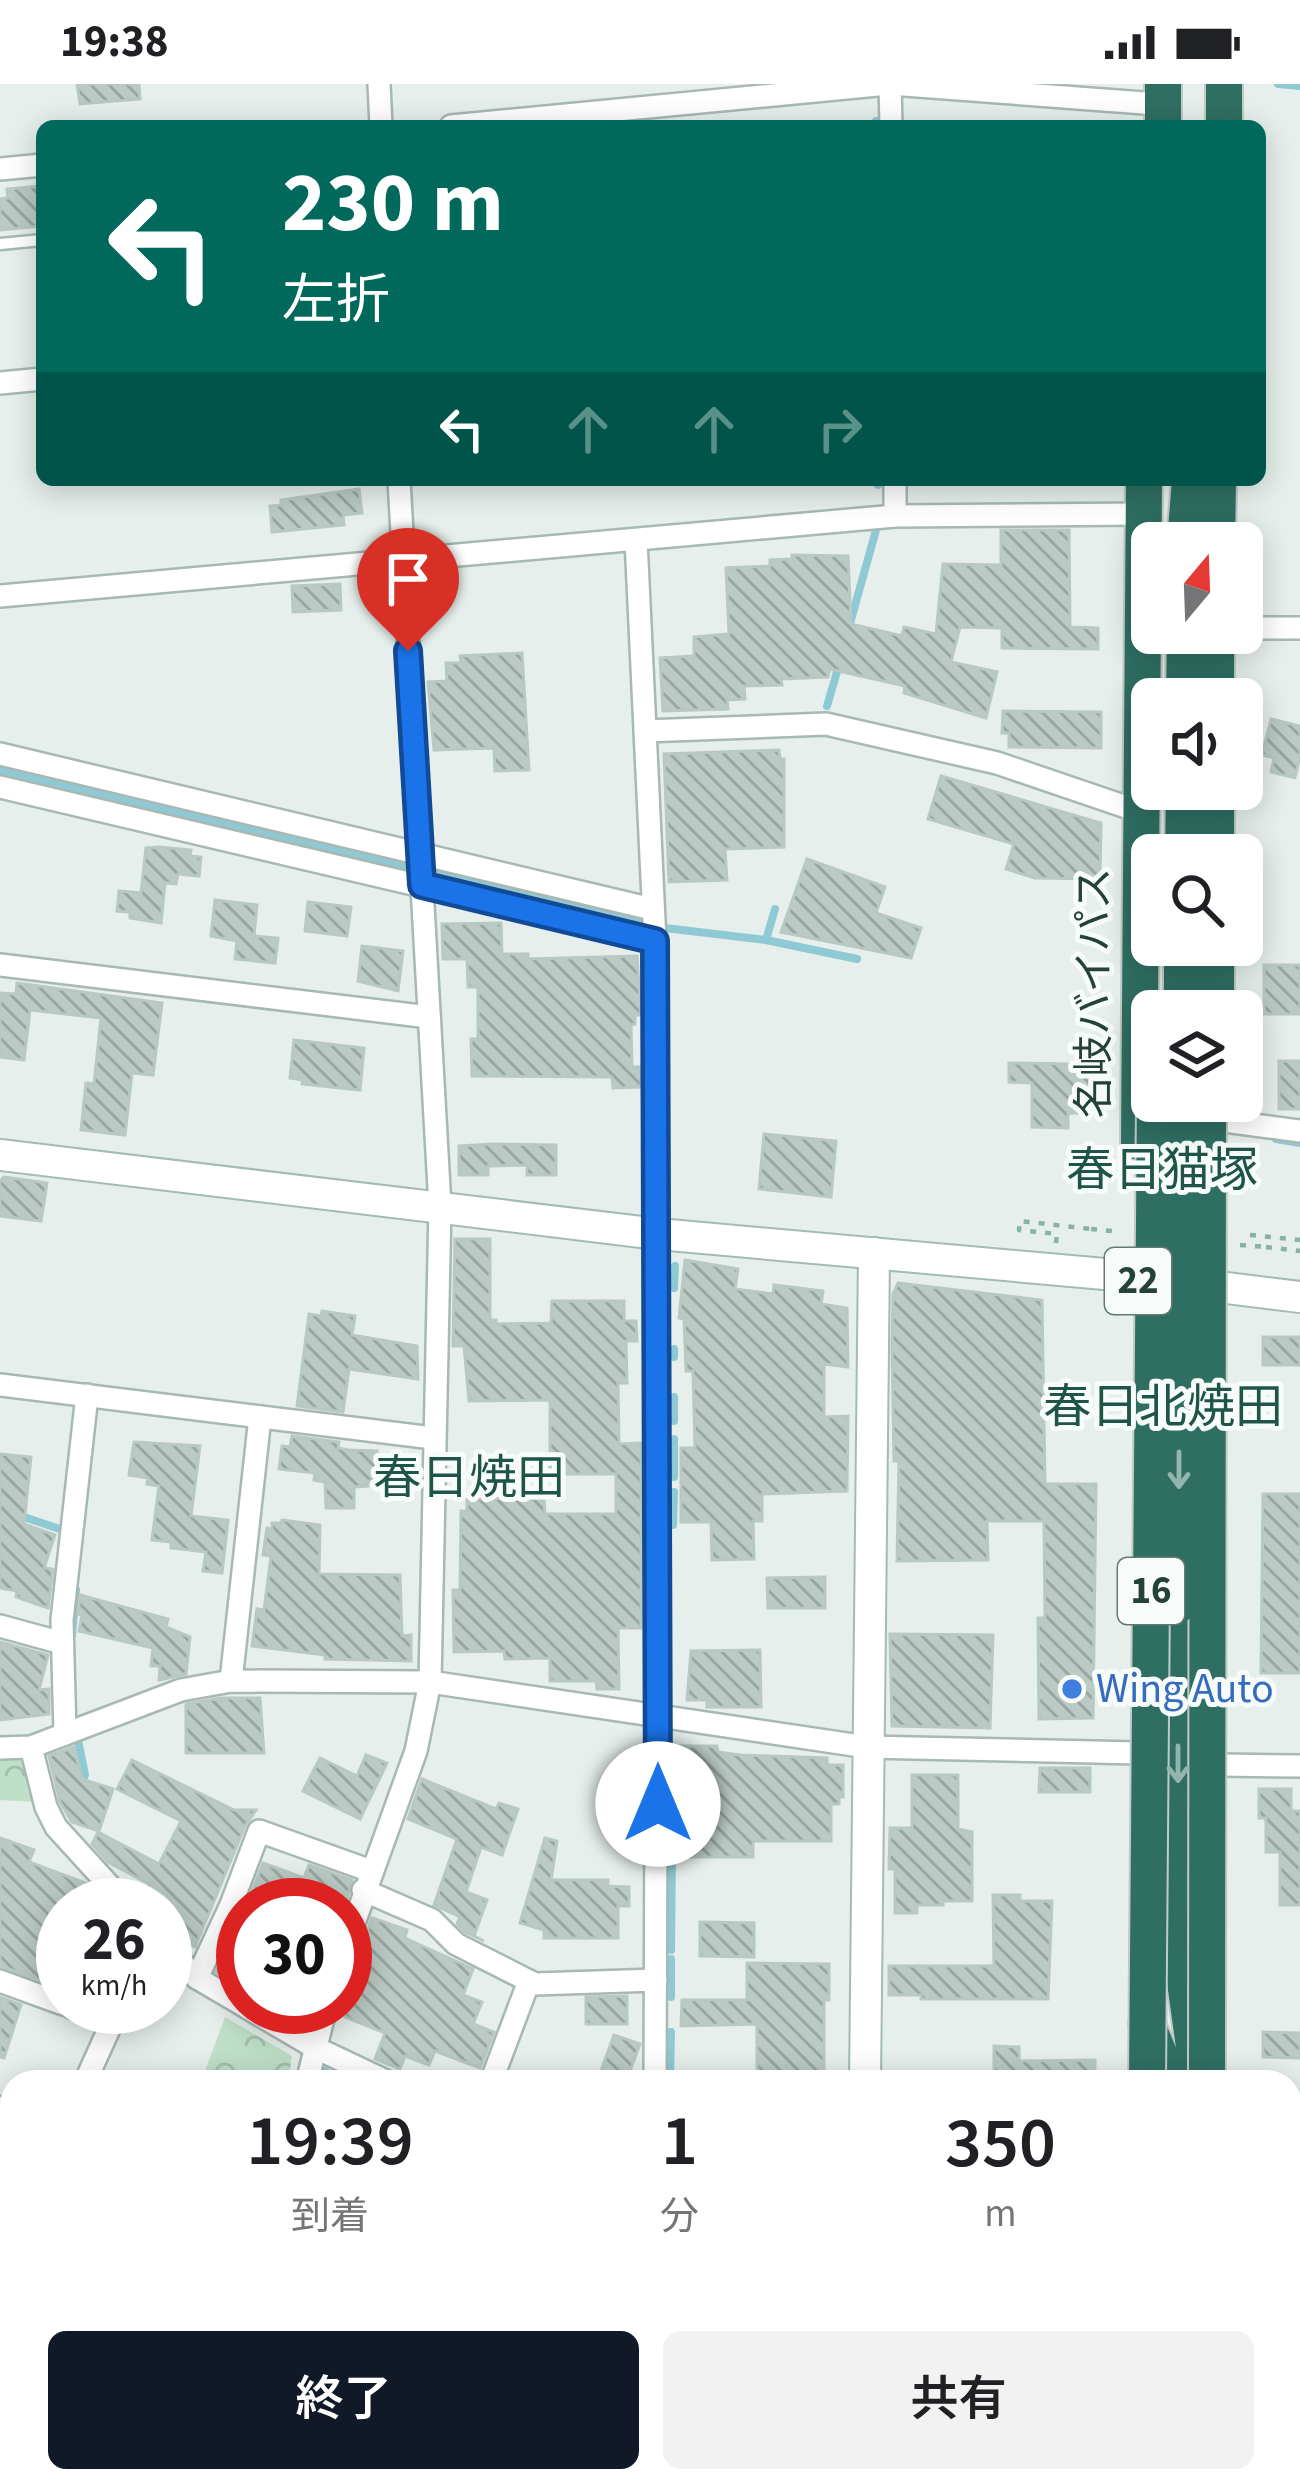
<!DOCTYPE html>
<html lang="ja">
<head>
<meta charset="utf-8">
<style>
  body { margin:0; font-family:"Source Sans 3","Noto Sans JP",sans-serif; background:#f2f2f2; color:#202124; height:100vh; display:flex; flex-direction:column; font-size:45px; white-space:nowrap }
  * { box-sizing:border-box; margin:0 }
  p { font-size:39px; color:#757577 }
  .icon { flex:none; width:66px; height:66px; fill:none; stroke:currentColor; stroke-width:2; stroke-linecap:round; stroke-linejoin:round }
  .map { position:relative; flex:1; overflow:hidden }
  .side { position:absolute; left:0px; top:1986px; width:1302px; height:423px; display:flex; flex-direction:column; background:#fff; border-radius:36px 36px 0 0; box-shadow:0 6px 30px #0003 }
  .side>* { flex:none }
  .guide { position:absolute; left:36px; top:36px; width:1230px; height:366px; border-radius:18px; box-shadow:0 6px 30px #0003; background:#00695c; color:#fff; overflow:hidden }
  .needle { width:78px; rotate:19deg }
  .controls { position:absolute; left:1131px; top:438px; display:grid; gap:24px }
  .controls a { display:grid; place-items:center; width:132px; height:132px; border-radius:18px; background:#fff; box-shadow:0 6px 30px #0003; font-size:60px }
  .speed { position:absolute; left:36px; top:1794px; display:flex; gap:24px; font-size:60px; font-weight:700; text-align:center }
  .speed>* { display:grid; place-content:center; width:156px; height:156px; border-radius:50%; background:#fff; box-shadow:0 6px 30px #0003; line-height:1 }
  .speed small { font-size:30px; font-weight:400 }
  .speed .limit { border:18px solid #d22; background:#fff; color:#111 }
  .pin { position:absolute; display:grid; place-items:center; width:102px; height:102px; color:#fff; margin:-123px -51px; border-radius:50% 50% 50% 0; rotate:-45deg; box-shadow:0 0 12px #0007 }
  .pin .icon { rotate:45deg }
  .me { position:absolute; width:132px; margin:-66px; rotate:0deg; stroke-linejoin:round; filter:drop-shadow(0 0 9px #0008) }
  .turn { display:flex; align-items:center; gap:42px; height:252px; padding:0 48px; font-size:54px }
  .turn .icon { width:156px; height:156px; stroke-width:2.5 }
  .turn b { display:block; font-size:84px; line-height:102px }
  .lanes { display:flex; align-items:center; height:114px; padding:0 48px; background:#0003; justify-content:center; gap:60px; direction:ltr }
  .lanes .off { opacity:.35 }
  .eta { display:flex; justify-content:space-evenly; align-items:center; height:204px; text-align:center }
  .eta b { font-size:72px; font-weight:600; line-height:84px }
  .primary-button { display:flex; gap:24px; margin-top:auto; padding:24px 48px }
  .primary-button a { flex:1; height:138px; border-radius:18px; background:#111827; color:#fff; font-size:48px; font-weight:600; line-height:138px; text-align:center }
  .primary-button a+a { background:#f2f2f2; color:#202124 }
  .status { display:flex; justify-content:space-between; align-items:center; height:84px; padding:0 60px; background:#fff; direction:ltr }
  .status svg { height:33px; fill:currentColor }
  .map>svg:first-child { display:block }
  .forest { fill:url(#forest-crowns) }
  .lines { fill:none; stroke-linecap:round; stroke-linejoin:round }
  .stream { stroke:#8ec9d4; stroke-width:8 }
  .building { fill:url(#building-back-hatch); stroke:#b8c9c2; stroke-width:3 }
  .lane-casing { stroke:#a8b8b2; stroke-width:15 }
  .street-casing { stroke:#a8b8b2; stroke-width:26 }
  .secondary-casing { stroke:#a4bbb3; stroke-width:34 }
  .highway-casing { stroke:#c2cac8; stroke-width:40 }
  .path { stroke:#86b3a5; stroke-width:4.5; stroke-dasharray:6 9; stroke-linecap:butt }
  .lane { stroke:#fff; stroke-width:10 }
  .street { stroke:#fff; stroke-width:21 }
  .secondary { stroke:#fff; stroke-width:30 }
  .highway { stroke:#2f6f62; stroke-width:36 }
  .highway-bridge-casing { stroke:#c2cac8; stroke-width:40; stroke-linecap:butt }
  .path-bridge { stroke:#86b3a5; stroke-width:4.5; stroke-dasharray:6 9; stroke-linecap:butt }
  .highway-bridge { stroke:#2f6f62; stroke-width:36 }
  .oneway { stroke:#93b5ae }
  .route-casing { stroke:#114b97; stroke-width:30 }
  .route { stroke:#1a73e8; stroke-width:21 }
  .shop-dot { fill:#3f7fe0; stroke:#f7fbf9; stroke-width:4.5 }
  .labels { text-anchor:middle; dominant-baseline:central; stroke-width:10; stroke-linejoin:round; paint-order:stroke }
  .shield { fill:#f7fbf9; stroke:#637a73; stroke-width:3 }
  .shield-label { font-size:39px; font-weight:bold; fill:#24423a }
  .street-label { font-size:42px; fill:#24423a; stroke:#f7fbf9 }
  .shop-label { font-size:42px; fill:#366cbe; stroke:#f7fbf9; text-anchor:start }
  .quarter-label { font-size:48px; fill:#1f5548; stroke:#f7fbf9 }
</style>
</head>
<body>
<div class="status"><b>19:38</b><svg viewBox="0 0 49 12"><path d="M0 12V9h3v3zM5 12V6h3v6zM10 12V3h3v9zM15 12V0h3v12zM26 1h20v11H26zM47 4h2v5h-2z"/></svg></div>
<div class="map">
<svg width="1300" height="2407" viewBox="0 0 1300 2407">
  <defs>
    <pattern id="forest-crowns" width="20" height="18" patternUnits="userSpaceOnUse" patternTransform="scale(3)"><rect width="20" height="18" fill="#bfe0c8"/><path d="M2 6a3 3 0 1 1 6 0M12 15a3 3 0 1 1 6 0" fill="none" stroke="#a4c1ad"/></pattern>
    <pattern id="building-back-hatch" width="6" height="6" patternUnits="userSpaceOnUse" patternTransform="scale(3)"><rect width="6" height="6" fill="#bbcac4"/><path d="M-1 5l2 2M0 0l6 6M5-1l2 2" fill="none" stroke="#98a6a0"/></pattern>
  </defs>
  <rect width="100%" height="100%" fill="#e6efeb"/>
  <!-- forest -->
  <g class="forest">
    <polygon points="24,1673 36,1718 0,1716 0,1675"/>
    <polygon points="225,1933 292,1972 288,1998 201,1998"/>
  </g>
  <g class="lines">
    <!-- stream -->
    <g class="stream">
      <polyline points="1278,0 1300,2"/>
      <polyline points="876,37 876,42"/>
      <polyline points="878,396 878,401"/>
      <polyline points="849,543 876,446"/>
      <polyline points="827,622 839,581"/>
      <polyline points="0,686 407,783"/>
      <polyline points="431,788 646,840"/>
      <polyline points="665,844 766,856 857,875"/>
      <polyline points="766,856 775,825"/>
      <polyline points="1276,1055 1300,1059"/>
      <polyline points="674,1204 675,1182"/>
      <polyline points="674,1273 674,1265"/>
      <polyline points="674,1313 674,1337"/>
      <polyline points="674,1393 674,1355"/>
      <polyline points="0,1425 60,1445"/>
      <polyline points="673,1441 674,1408"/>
      <polyline points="72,1551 76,1506"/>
      <polyline points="78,1656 85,1691 81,1701"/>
      <polyline points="673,1733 673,1716"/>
      <polyline points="671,1866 672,1763"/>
      <polyline points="671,1913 671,1875"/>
      <polyline points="324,1987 344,1998"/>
      <polyline points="670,1994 671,1948"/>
    </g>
  </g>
  <!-- building -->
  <g class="building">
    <polygon points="77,0 139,0 140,15 80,20"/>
    <polygon points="42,102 42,142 0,146 0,115 8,114 7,105"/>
    <polygon points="359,405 362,429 343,431 344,441 272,448 270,422 281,421 281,416"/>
    <polygon points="1001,446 1069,446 1070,543 1098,544 1098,565 1002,564 1002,544 960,543 951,578 997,588 986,634 904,609 905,602 830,585 828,593 781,595 782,601 744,602 745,615 727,616 728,625 663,627 660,574 694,572 694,553 729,550 726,484 770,482 770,476 792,475 792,471 848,472 851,540 902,552 904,543 936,550 943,480 1001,481"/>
    <polygon points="340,500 341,526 293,528 292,502"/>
    <polygon points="522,569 529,686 495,687 494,664 434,666 428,598 447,597 446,579 461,579 460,572"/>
    <polygon points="1003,627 1101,628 1101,664 1009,663 1009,649 1002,649"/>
    <polygon points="1271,635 1300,642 1300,671 1295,694 1271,688 1274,674 1262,671"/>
    <polygon points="779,666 780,675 784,675 784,763 725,765 727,796 669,798 664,670"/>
    <polygon points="941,692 1101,739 1100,795 1035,794 1006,785 1014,760 928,735"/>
    <polygon points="159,763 191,766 190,772 201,773 199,792 178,790 176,800 165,799 161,839 130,834 130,828 117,827 119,807 141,809 146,764"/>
    <polygon points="807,775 885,803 876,829 921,844 911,874 781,848"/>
    <polygon points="215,816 257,821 254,852 278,854 275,879 235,875 237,857 211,852"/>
    <polygon points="308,818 351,823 347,852 305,847"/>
    <polygon points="501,839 502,870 528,870 528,875 637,872 641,931 635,931 635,940 631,941 632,983 641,983 641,1003 613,1004 612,993 472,992 471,955 478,955 478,903 468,903 467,875 443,875 442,840"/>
    <polygon points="362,862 403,867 398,907 358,897"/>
    <rect x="1264" y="881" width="36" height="49"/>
    <polygon points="17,899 162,919 153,991 132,989 125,1051 81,1046 86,999 94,1000 101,934 30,926 24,976 0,973 0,909 16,910"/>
    <polygon points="294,956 364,964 360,1006 302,1000 303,996 290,994"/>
    <rect x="1279" y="977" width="21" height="48"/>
    <polygon points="1009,979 1070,980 1097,995 1096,1030 1068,1029 1068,1044 1032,1043 1032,999 1009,998"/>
    <polygon points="764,1050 836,1057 831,1113 759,1105"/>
    <polygon points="493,1060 556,1061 556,1091 527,1091 527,1081 488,1082 488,1091 459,1091 459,1062"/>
    <polygon points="4,1093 47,1099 41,1137 0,1132 0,1097"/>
    <polygon points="455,1155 490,1155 490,1236 496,1236 496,1240 551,1239 552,1217 624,1217 624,1237 636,1237 637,1257 626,1257 627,1299 618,1299 619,1360 641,1359 641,1544 618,1544 619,1605 597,1605 596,1597 550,1597 550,1574 505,1575 504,1567 454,1568 453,1506 460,1506 461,1427 467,1427 467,1415 544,1414 545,1430 616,1430 616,1390 550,1390 550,1316 469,1317 464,1262 453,1262"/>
    <polygon points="685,1176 738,1185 735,1205 773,1210 774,1201 823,1207 821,1220 847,1224 848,1283 824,1280 824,1333 848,1332 847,1407 762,1410 762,1437 753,1437 754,1475 712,1476 711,1438 681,1438 681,1364 695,1364 693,1287 686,1287 684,1235 679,1234"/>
    <polygon points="898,1199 1042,1216 1045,1400 1096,1400 1093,1634 1039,1635 1038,1534 1045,1534 1044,1437 987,1437 988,1476 897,1477 899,1377 894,1377 892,1265 893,1210"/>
    <polygon points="322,1227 355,1232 352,1251 417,1262 418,1295 349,1285 343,1328 297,1322 309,1230 321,1232"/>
    <rect x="1263" y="1253" width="37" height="28"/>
    <polygon points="292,1352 339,1358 338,1364 349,1366 377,1367 378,1373 399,1373 399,1397 368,1397 368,1402 354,1403 354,1424 326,1424 325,1398 314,1396 315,1389 279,1385 282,1362 290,1363"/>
    <polygon points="134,1358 200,1362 191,1432 228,1436 222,1489 203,1487 206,1468 171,1464 171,1458 152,1456 159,1402 147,1400 148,1394 129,1391"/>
    <polygon points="0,1370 31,1373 24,1440 55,1451 44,1484 53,1485 48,1524 16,1513 17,1507 0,1504"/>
    <polygon points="1263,1410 1300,1410 1300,1589 1261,1589"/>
    <polygon points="282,1436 320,1441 319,1490 400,1491 402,1552 411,1551 411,1577 325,1575 325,1571 252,1562 257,1525 264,1526 271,1472 263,1471 267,1444 272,1445 272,1439 281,1439"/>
    <polygon points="825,1493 825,1524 768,1524 767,1494"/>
    <polygon points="80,1511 168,1535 166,1543 190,1553 186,1590 159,1596 160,1582 151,1582 153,1564 79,1547 82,1531 78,1530"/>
    <polygon points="890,1550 993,1551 990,1644 892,1642"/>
    <polygon points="0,1558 48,1571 39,1606 49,1605 49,1630 0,1636"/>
    <polygon points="760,1566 761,1623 707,1623 707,1616 687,1616 691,1567"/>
    <polygon points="221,1614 260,1614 264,1669 186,1669 186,1620"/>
    <polygon points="678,1662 717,1662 718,1668 740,1671 827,1674 827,1681 843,1681 843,1713 839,1712 839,1720 831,1720 831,1757 753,1757 753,1773 690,1773 689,1696 678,1696"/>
    <polygon points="74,1663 82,1695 113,1705 99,1747 72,1738 60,1718 49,1672"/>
    <polygon points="366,1671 387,1679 360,1735 303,1707 320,1674 357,1692"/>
    <polygon points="132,1676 234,1726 256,1726 245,1742 195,1863 165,1847 165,1821 142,1821 149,1800 108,1778 92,1760 98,1748 159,1780 181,1737 117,1705"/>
    <polygon points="1040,1684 1090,1684 1090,1708 1039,1708"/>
    <polygon points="912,1691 958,1691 958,1745 972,1748 972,1817 943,1817 943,1821 917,1821 917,1829 895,1829 895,1785 889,1785 890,1744 912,1744"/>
    <polygon points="422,1695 496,1725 499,1719 518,1725 502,1771 481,1763 466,1808 487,1816 474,1852 484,1857 465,1848 457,1840 460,1833 434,1821 457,1755 408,1735"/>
    <polygon points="1259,1705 1291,1705 1291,1727 1300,1727 1300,1821 1280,1821 1280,1768 1266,1768 1266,1734 1259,1734"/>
    <polygon points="0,1754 34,1766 29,1778 88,1800 80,1821 63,1821 63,1904 0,1882"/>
    <polygon points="545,1754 557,1757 551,1796 608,1796 608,1802 629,1803 629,1822 618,1822 618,1854 544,1854 544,1846 520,1839"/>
    <polygon points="263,1779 304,1794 309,1781 352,1796 346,1818 334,1814 331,1821 247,1821"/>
    <polygon points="993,1811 1020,1811 1020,1817 1052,1817 1048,1915 921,1915 921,1911 889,1911 889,1882 994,1882"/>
    <polygon points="243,1831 243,1885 238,1884 234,1895 216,1888"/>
    <polygon points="372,1834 407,1846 405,1854 473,1885 463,1911 482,1918 473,1940 494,1948 480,1984 435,1967 429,1981 405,1972 400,1985 375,1975 385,1949 345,1933 345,1888 349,1889 359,1869"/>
    <polygon points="700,1838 754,1839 754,1873 700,1872"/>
    <polygon points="747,1879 829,1880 829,1916 824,1916 824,1998 757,1998 757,1940 681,1942 682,1916 747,1916"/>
    <polygon points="627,1912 627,1940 586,1940 586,1913"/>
    <polygon points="0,1913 21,1921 4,1974 0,1973"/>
    <polygon points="1263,1948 1300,1949 1300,1974 1263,1973"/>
    <polygon points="614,1951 640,1960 626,1998 597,1998"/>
    <polygon points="994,1962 1019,1963 1019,1977 1095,1976 1095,1998 994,1998"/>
  </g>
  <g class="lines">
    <defs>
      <g id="lane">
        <polyline points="0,160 42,156"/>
        <polyline points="0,2018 12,2021"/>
      </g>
      <g id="street">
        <polyline points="379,0 381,42"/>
        <polyline points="890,0 891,42"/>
        <polyline points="891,0 1144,19"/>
        <polyline points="451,42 888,0"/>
        <polyline points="0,85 42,81"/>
        <polyline points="0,299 42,295"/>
        <polyline points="895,432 895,396"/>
        <polyline points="636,456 655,857 658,1150 655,1998"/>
        <polyline points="0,512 895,432 1144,430"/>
        <polyline points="1242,544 1300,544"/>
        <polyline points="645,647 826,640 997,679 1141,728"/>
        <polyline points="0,670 652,825"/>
        <polyline points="0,703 655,857"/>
        <polyline points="0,881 429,933"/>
        <polyline points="1217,1036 1300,1047"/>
        <polyline points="0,1301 433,1354"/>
        <polyline points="0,1542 62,1559"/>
        <polyline points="231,1597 260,1333"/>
        <polyline points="65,1650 62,1536 87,1311"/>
        <polyline points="31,1663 46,1723 56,1743 127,1821"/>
        <polyline points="0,1664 31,1663 181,1606 231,1597 430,1598 867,1663 1138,1669"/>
        <polyline points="1219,1681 1300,1682"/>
        <polyline points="363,1806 432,1836 456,1860 535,1900 656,1896"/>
        <polyline points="165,1862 197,1894 243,1921"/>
        <polyline points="345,1864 416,1667 430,1598 440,1122 399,396"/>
        <polyline points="197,1894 231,1821 259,1747 371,1787"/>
        <polyline points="0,1897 63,1920"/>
        <polyline points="71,1923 111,1938"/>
        <polyline points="246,1923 314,1963 388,1998"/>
        <polyline points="85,1998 119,1923"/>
        <polyline points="307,1998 326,1923"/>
        <polyline points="491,1998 529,1897"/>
        <polyline points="0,2197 12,2199"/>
        <polyline points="0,2279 12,2281"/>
        <polyline points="1290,2308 1300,2308"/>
        <polyline points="104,2407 107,2397"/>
        <polyline points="231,2407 232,2397"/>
        <polyline points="476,2407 477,2397"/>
        <polyline points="653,2407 653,2397"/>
      </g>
      <g id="secondary">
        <polyline points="0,1071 658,1150 1138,1193 1300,1213"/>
        <polyline points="865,1998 874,1169"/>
        <polyline points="863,2407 863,2397"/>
      </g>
      <g id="highway">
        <polyline points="1163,42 1163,0"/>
        <polyline points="1224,42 1224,0"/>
        <polyline points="1185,459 1190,396"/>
        <polyline points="1217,459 1218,396"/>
        <polyline points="1184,615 1185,549"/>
        <polyline points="1216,615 1216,549"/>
        <polyline points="1183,771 1184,705"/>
        <polyline points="1216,771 1216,705"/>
        <polyline points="1216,861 1216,927"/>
        <polyline points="1182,927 1182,861"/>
        <polyline points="1139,1058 1144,396"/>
        <polyline points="1178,1521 1179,1855 1197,1984"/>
        <polyline points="1147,1941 1171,1998"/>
        <polyline points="1136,2397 1136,2407"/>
        <polyline points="1173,2397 1173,2407"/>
        <polyline points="1215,2397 1216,2407"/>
      </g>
    </defs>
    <!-- lane casing -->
    <use href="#lane" class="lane-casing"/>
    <!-- street casing -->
    <use href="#street" class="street-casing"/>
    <!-- secondary casing -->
    <use href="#secondary" class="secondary-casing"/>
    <!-- highway casing -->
    <use href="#highway" class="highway-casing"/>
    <!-- path -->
    <g class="path">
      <polyline points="1250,1151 1300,1156"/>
      <polyline points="1056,1159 1057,1150 1019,1146 1020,1137 1091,1145"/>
      <polyline points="1266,1163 1300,1167"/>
    </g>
    <!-- lane -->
    <use href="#lane" class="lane"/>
    <!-- street -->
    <use href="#street" class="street"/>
    <!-- secondary -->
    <use href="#secondary" class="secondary"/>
    <!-- highway -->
    <use href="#highway" class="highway"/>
    <defs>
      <g id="highway-bridge">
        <polyline points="1178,1521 1181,1017"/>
        <polyline points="1147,1998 1155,1017"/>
        <polyline points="1207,1998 1208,1017"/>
      </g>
    </defs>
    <!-- highway-bridge casing -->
    <use href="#highway-bridge" class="highway-bridge-casing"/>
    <!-- path-bridge -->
    <g class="path-bridge">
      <polyline points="1091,1145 1121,1148"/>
      <polyline points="1240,1161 1266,1163"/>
    </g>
    <!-- highway-bridge -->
    <use href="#highway-bridge" class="highway-bridge"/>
  </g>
  <!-- one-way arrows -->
  <defs><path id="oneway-shaft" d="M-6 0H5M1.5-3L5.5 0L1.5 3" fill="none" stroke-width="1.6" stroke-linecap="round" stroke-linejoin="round" transform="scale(3)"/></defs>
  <g class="oneway">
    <use href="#oneway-shaft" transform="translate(1179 1386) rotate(90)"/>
    <use href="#oneway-shaft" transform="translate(1178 1680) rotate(90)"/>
  </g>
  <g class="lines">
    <defs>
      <polyline id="route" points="408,567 422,801 655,857 658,1720"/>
    </defs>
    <!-- route casing -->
    <use href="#route" class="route-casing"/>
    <!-- route -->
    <use href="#route" class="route"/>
  </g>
  <!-- markers -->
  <circle class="shop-dot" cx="1072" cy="1605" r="12"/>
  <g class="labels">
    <!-- shield labels -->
    <g class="shield">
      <rect x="1105" y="1164" width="66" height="66" rx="9"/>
      <rect x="1118" y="1474" width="66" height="66" rx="9"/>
    </g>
    <g class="shield-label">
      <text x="1138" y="1197">22</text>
      <text x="1151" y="1507">16</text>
    </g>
    <!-- street labels -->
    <g class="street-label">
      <text transform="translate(1095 909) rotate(-90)">名岐バイパス</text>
    </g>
    <!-- shop labels -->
    <g class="shop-label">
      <text x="1096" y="1605">Wing Auto</text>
    </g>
    <!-- quarter labels -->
    <g class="quarter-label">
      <text x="1162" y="1087">春日猫塚</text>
      <text x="1163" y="1324">春日北焼田</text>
      <text x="469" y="1395">春日焼田</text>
    </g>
  </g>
</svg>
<div class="controls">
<a><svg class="needle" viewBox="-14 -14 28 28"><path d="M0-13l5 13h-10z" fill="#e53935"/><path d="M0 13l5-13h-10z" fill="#757577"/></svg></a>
<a><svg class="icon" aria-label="sound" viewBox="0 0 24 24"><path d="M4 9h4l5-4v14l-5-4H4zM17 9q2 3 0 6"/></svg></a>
<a><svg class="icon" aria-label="search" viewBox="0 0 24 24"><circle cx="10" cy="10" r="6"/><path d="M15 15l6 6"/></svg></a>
<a><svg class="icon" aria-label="layers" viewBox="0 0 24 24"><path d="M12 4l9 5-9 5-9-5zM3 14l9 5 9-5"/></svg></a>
</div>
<div class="speed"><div>26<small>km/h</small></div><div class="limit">30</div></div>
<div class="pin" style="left:408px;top:567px;background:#d93025"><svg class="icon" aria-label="arrive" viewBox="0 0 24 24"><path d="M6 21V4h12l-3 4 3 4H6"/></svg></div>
<svg class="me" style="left:658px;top:1720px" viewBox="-20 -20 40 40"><circle r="19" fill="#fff"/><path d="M0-13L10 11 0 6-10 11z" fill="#1a73e8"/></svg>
<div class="guide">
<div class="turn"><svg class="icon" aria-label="left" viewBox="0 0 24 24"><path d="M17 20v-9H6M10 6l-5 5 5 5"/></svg><div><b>230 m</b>左折</div></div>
<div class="lanes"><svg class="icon" aria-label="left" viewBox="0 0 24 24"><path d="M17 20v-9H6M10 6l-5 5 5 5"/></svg><svg class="icon off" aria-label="ahead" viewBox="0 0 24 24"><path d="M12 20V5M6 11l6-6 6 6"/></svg><svg class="icon off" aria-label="ahead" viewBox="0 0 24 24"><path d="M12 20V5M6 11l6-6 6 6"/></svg><svg class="icon off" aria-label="right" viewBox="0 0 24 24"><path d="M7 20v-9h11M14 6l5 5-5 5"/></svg></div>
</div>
<section class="side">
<div class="eta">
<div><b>19:39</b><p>到着</p></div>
<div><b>1</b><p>分</p></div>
<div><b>350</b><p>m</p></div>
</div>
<div class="primary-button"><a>終了</a><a>共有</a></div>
</section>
</div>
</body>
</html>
